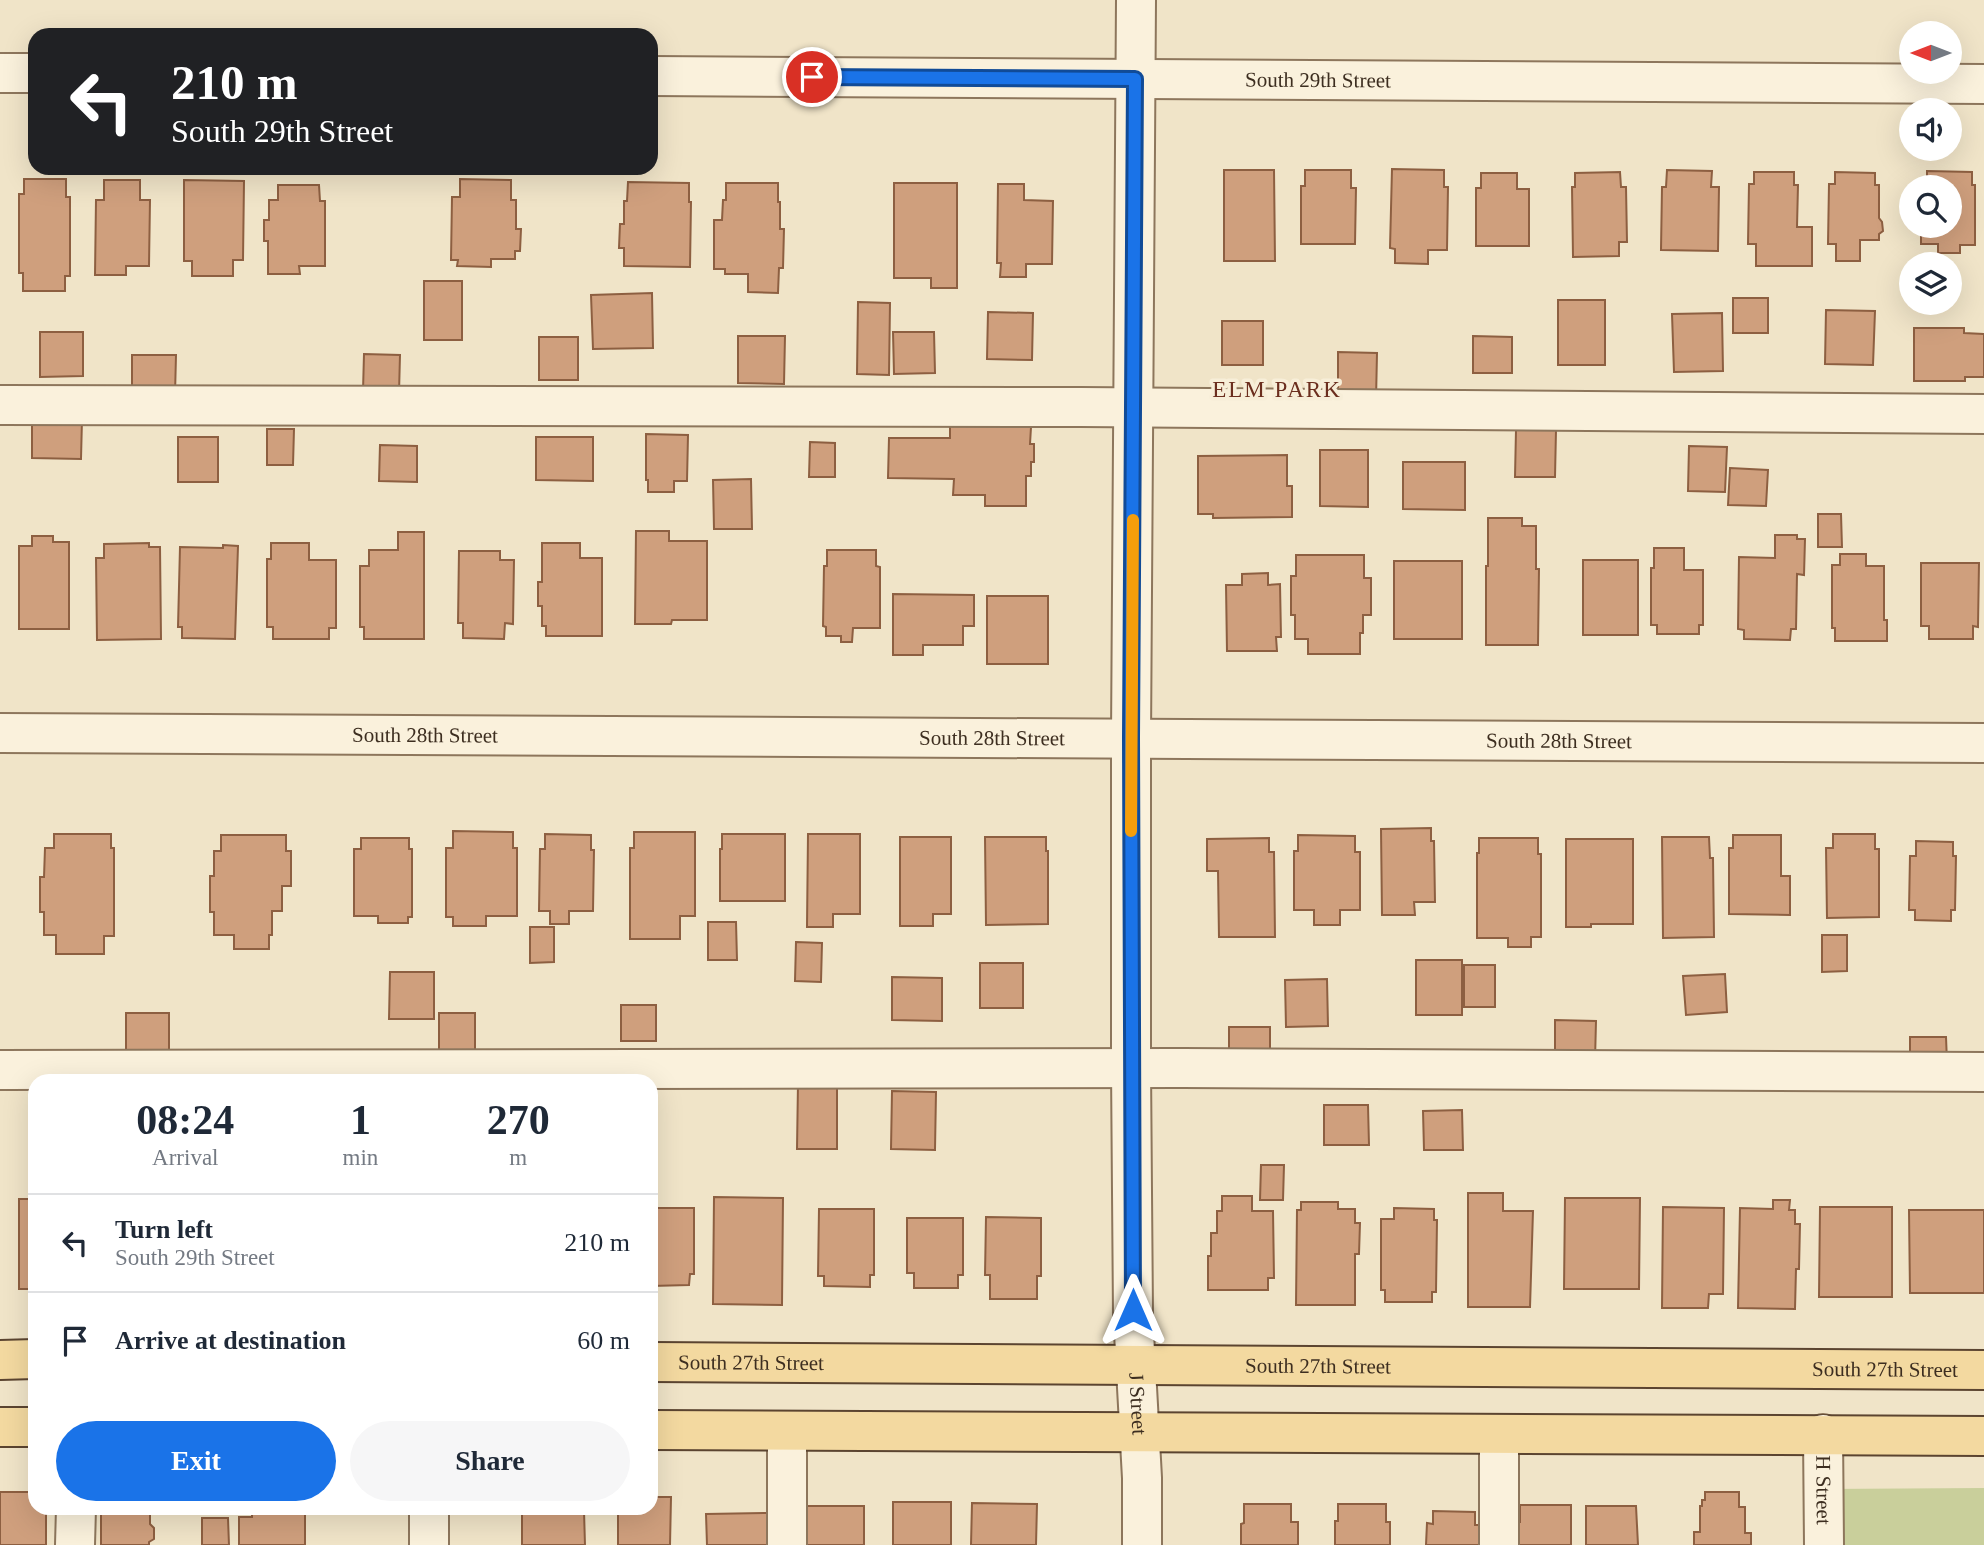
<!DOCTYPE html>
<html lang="en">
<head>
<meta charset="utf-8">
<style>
  body { margin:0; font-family:"Times New Roman",serif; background:#f6f6f7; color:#1f2937; height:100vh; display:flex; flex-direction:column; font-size:26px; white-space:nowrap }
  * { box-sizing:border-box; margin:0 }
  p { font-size:23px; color:#747a83 }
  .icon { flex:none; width:38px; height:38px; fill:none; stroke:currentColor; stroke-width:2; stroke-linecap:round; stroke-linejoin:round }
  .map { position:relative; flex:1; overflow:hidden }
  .side { position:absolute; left:28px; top:1074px; width:630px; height:441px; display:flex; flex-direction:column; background:#fff; border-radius:21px; box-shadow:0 7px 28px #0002 }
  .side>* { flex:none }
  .guide { position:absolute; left:28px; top:28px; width:630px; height:147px; border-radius:21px; box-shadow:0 7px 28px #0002; background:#202124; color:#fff; overflow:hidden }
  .needle { width:46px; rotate:270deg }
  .tools { position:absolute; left:1899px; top:21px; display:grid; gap:14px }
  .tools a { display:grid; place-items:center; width:63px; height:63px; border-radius:50%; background:#fff; box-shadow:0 7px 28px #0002; font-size:35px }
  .pin { position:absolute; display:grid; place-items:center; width:60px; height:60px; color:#fff; margin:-30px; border:4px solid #fff; border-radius:50%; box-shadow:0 2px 7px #0007 }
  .me { position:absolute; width:77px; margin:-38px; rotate:0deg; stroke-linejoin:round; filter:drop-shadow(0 0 5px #0008) }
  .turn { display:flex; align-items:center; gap:24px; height:147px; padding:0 28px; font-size:32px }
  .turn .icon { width:91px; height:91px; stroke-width:2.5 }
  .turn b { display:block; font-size:49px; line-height:60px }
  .eta { display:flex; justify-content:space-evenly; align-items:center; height:119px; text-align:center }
  .eta b { font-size:42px; font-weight:700; line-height:49px }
  .action { display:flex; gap:14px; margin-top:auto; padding:14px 28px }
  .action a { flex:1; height:80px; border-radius:42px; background:#1a73e8; color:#fff; font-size:28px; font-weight:700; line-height:80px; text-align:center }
  .action a+a { background:#f6f6f7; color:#1f2937 }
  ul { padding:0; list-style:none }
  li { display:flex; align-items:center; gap:21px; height:98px; padding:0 28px; border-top:2px solid #e0e1e3 }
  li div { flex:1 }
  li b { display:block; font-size:26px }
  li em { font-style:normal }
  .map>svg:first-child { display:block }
  .green { fill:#c9cf9b }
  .building { fill:#cf9f7d; stroke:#8d5f41; stroke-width:2 }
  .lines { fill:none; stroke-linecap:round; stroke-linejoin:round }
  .minor-casing { stroke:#8d765c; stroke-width:42 }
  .major-casing { stroke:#5b4430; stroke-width:42 }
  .minor { stroke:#faf1dc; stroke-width:38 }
  .major { stroke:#f3d9a0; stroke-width:38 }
  .route-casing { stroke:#114b97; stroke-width:18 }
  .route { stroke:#1a73e8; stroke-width:12 }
  .slow { stroke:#f59e0b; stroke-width:12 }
  .labels { text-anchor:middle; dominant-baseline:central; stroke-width:7; stroke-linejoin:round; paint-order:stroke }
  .street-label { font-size:21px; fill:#3d2e20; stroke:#f7eed8 }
  .neighbourhood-label { font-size:23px; letter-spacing:2px; fill:#6b2e1e; stroke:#f7eed8 }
</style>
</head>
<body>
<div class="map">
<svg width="1984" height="1545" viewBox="0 0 1984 1545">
  <rect width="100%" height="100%" fill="#f0e4c8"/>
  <!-- green -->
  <polygon class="green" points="1984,1488 1984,1545 1824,1545 1824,1489"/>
  <!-- building -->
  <g class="building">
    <polygon points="1392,169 1444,170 1444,187 1448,187 1447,250 1428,250 1428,264 1395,263 1395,249 1390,248"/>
    <polygon points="1224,170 1274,170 1275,261 1224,261"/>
    <polygon points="1305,170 1351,170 1351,188 1356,188 1355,244 1301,244 1301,186 1305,186"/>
    <polygon points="1667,170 1712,171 1711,187 1719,187 1718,251 1661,250 1662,187 1666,187"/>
    <polygon points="1927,171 1972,172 1972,185 1975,185 1975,245 1960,245 1960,253 1938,253 1938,244 1921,244 1921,226 1950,226 1950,187 1921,187 1921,185 1927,185"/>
    <polygon points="1620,172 1621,187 1626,187 1627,242 1619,242 1619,256 1573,257 1572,187 1575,187 1575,173"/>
    <polygon points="1754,172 1794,172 1794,185 1798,185 1797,227 1812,227 1812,266 1756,266 1756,244 1748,244 1749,184 1754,184"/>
    <polygon points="1835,172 1875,173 1875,185 1879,185 1879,218 1882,222 1883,231 1879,234 1879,240 1860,240 1860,261 1836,261 1836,244 1828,244 1829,184 1835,184"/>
    <polygon points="1481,173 1517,173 1517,189 1529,189 1529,246 1476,246 1476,188 1481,188"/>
    <polygon points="24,179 66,179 66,197 70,197 70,276 65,276 65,291 23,291 23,273 19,273 19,194 24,194"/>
    <polygon points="460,179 511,180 511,200 516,200 516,229 521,229 520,251 515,251 515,259 491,259 491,267 457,266 458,260 451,260 452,197 460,197"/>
    <polygon points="104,180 140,180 140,200 150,200 149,266 126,266 126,275 95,275 96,200 104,200"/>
    <polygon points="184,180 244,181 243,260 233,260 233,276 192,276 192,261 184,261"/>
    <polygon points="628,182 689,183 689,202 691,202 690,267 624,266 624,248 619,248 620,224 624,224 624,201 627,201"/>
    <polygon points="726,183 778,183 778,202 780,202 780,229 784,229 783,268 779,268 778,293 748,292 748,274 725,274 725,269 714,269 714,220 722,220 723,200 726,200"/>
    <polygon points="894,183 957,183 957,288 931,288 931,278 894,278"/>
    <polygon points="998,184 1024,184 1024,200 1053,201 1052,264 1026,264 1026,277 1000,277 1001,263 997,263"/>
    <polygon points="278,185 319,185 320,201 325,201 325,266 299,266 300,274 268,274 268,241 264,241 264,220 269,220 269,200 278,200"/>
    <rect x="424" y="281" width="38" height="59"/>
    <polygon points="652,293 653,348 593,349 591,295"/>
    <rect x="1733" y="298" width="35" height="35"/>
    <rect x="1558" y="300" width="47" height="65"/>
    <polygon points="858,302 890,303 889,375 857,374"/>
    <polygon points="1826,310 1875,311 1873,365 1825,364"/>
    <polygon points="988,312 1033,313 1032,360 987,359"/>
    <polygon points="1722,313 1723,371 1674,372 1672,314"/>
    <rect x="1222" y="321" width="41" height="44"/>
    <polygon points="1914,328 1964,328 1964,333 1984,334 1984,377 1965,377 1965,381 1914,381"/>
    <polygon points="40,332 83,332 83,376 40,377"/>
    <polygon points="893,332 934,332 935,373 894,374"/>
    <polygon points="738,336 785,336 784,384 738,383"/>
    <polygon points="1473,336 1512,337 1512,373 1473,373"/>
    <rect x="539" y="337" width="39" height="43"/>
    <polygon points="1338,352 1377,353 1376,400 1338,399"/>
    <polygon points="364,354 400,355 399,393 363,391"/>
    <polygon points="132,355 176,355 175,395 132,394"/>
    <polygon points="32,418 82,419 81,459 32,458"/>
    <polygon points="950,426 1031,427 1030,444 1034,444 1034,462 1031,462 1031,476 1026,476 1026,506 985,506 985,495 953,495 954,479 888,478 889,438 950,438"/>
    <polygon points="267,429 294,429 293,465 267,465"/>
    <polygon points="1516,430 1556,430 1555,477 1515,477"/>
    <polygon points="646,434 688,435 687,481 674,481 674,492 648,492 648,480 646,480"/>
    <rect x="178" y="437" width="40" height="45"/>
    <polygon points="536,437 593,437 593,481 536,480"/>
    <polygon points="810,442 835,443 835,477 809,477"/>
    <polygon points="380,445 417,446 417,482 379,481"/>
    <polygon points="1689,446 1727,447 1725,492 1688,491"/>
    <polygon points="1320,450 1368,450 1368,507 1320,506"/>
    <polygon points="1287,455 1287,486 1292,486 1292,517 1213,518 1213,514 1198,514 1198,456"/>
    <polygon points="1403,462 1465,462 1465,510 1403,509"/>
    <polygon points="1730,468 1768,470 1766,506 1728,505"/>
    <polygon points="751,479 752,529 714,529 713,480"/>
    <polygon points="1818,514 1841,514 1842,547 1818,547"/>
    <polygon points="1488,518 1522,518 1522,526 1536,526 1536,569 1539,569 1538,645 1486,645 1486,566 1488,566"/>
    <polygon points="636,531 669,531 669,541 707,541 707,620 672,620 671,624 635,624"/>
    <polygon points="398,532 424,532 424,639 364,639 364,627 360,627 360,566 369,566 369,550 398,550"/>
    <polygon points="1775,535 1797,535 1797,539 1805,539 1804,575 1797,574 1796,629 1791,629 1790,640 1744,639 1744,630 1738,629 1739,557 1775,558"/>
    <polygon points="32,536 53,536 53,542 69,542 69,629 19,629 19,546 32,546"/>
    <polygon points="149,543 149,547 160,547 161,639 97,640 96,558 104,558 104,544"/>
    <polygon points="271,543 309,543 309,560 336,560 336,628 329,628 329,639 273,639 273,627 267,627 267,559 271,559"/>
    <polygon points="542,543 580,543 580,558 602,558 602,636 546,636 546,626 542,626 542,606 538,606 538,582 542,582"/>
    <polygon points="223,545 238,546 235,639 182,638 182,627 178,627 180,547 223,548"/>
    <polygon points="1654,548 1684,548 1684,570 1703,570 1703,625 1699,625 1699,634 1657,634 1657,625 1651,625 1651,568 1654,568"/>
    <polygon points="827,550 876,550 876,566 880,567 880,628 853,628 852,642 841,642 841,636 826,636 826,627 823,626 824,566 827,566"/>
    <polygon points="459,551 500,551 500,560 514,560 513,624 505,623 504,639 463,638 463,623 458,623"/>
    <polygon points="1840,554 1866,554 1866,566 1884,566 1884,620 1887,620 1887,641 1835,641 1835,628 1832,628 1832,565 1840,565"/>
    <polygon points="1296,555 1364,555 1364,578 1371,578 1371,615 1363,615 1363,633 1360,633 1360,654 1308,654 1308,639 1295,639 1295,615 1291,615 1291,576 1296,576"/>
    <rect x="1583" y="560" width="55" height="75"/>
    <rect x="1394" y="561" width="68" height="78"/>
    <polygon points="1921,563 1979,563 1978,627 1973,626 1973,639 1929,639 1929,626 1921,626"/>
    <polygon points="1268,573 1268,585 1280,584 1281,637 1276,637 1277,651 1227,651 1226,585 1242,585 1242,574"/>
    <polygon points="893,594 974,595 974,626 963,626 963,645 923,645 923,655 893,655"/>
    <rect x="987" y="596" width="61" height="68"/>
    <polygon points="1431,828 1431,841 1434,841 1435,902 1414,902 1415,915 1382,915 1381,829"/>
    <polygon points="453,831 513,832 513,848 517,848 517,916 486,916 486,926 453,926 453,917 446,917 446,848 453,848"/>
    <polygon points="634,832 695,832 695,916 680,916 680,939 630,939 630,848 634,848"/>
    <polygon points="54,834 111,834 111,848 114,848 114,936 104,936 104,954 56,954 56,935 44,935 44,912 40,912 40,877 44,877 45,848 54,848"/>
    <polygon points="545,834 591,835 591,850 594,850 593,911 569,911 569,924 550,924 550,911 539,911 540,849 545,849"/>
    <polygon points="722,834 785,834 785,901 720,901 720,849 722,849"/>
    <polygon points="808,834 860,834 860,914 833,914 833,927 807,927"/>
    <polygon points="1833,834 1875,834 1875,849 1879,849 1879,917 1827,918 1826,848 1833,848"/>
    <polygon points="221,835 286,835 286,851 291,851 291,886 282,886 282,911 272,911 272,935 269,935 269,949 234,949 234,935 214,935 214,912 210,912 210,876 214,876 214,851 221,851"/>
    <polygon points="1298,835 1355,836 1355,852 1360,852 1360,910 1340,910 1340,925 1314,925 1314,910 1294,910 1294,851 1298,851"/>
    <polygon points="1733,835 1781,835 1781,876 1790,876 1790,915 1729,914 1729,848 1733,848"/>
    <polygon points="900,837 951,837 951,914 933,914 933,926 900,926"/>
    <polygon points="985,837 1046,837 1046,851 1048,851 1048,924 986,925"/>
    <polygon points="1662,837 1709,837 1710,858 1713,858 1714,937 1663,938"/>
    <polygon points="361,838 409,838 409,849 412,849 412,917 408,917 408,923 378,923 378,916 354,916 354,849 361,849"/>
    <polygon points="1269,838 1269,852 1274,852 1275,937 1219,937 1218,871 1207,871 1207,839"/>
    <polygon points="1479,838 1538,838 1538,854 1541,854 1541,937 1531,937 1531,947 1508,947 1508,938 1477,938 1477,853 1479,853"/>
    <polygon points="1566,839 1633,839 1633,924 1591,924 1591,927 1566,927"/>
    <polygon points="1916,841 1953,842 1953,856 1956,856 1955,910 1951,910 1951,921 1915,920 1915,910 1909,910 1910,856 1916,856"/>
    <polygon points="708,922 736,922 737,960 708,960"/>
    <polygon points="530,927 554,927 554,962 530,963"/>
    <polygon points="1822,935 1847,935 1847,971 1822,972"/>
    <polygon points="796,942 822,943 821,982 795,981"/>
    <rect x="1416" y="960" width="46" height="55"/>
    <rect x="980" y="963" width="43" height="45"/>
    <rect x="1464" y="965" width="31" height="42"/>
    <polygon points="390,972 434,972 434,1019 389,1019"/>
    <polygon points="1725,974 1727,1012 1686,1015 1683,976"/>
    <polygon points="892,977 942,978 942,1021 892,1020"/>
    <polygon points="1327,979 1328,1026 1286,1027 1285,980"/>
    <rect x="621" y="1005" width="35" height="36"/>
    <rect x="126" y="1013" width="43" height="41"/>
    <rect x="439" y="1013" width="36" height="39"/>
    <polygon points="1555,1020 1596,1021 1595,1061 1555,1060"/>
    <rect x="1229" y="1027" width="41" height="29"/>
    <polygon points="1910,1037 1946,1037 1947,1062 1910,1062"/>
    <polygon points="798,1083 837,1084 837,1149 797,1149"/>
    <polygon points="892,1091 936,1092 935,1150 891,1149"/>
    <polygon points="1324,1105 1368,1105 1369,1145 1324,1145"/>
    <polygon points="1462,1110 1463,1150 1424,1150 1423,1111"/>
    <polygon points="1261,1165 1284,1165 1283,1200 1260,1200"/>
    <polygon points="1468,1193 1503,1193 1503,1211 1533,1211 1530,1307 1468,1307"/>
    <polygon points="1222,1196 1252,1196 1252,1211 1273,1211 1274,1278 1268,1278 1268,1290 1208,1290 1208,1256 1211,1256 1211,1233 1217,1233 1217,1211 1222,1211"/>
    <polygon points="714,1197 783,1198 782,1305 713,1304"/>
    <polygon points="1565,1198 1640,1198 1639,1289 1564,1289"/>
    <rect x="19" y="1199" width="16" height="90"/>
    <polygon points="1773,1200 1790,1200 1789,1210 1795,1210 1795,1224 1800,1224 1799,1269 1796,1269 1795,1309 1738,1308 1740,1208 1773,1209"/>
    <polygon points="1301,1202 1338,1202 1338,1209 1355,1209 1355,1223 1360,1223 1359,1254 1355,1254 1355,1305 1296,1305 1297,1210 1301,1210"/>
    <polygon points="1663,1207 1724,1208 1723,1294 1709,1294 1708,1308 1662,1308"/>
    <polygon points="1820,1207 1892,1207 1892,1297 1819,1297"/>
    <polygon points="651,1208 694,1208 694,1274 690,1274 689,1285 651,1286"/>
    <polygon points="1394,1208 1434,1209 1434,1220 1437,1220 1436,1292 1432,1292 1432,1302 1385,1302 1385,1290 1381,1290 1381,1219 1394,1219"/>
    <polygon points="819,1209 874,1209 874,1275 870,1275 870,1287 824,1286 824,1276 818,1276"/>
    <polygon points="1909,1210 1984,1210 1984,1293 1910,1293"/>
    <polygon points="986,1217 1041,1218 1041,1276 1037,1276 1037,1299 990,1299 990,1275 985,1275"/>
    <polygon points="907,1218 963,1218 963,1275 958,1275 958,1288 914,1288 914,1273 907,1273"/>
    <polygon points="0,1492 35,1492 35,1508 46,1508 46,1545 0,1545"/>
    <polygon points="1705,1492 1739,1492 1739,1507 1745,1507 1745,1533 1751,1533 1751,1545 1694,1545 1694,1532 1700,1532 1700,1506 1702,1506 1702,1500 1705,1500"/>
    <polygon points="651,1497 671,1497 670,1545 618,1545 618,1508 651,1508"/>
    <rect x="893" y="1502" width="58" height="43"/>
    <polygon points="972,1503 1037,1504 1036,1545 971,1545"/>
    <polygon points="1244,1504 1291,1504 1291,1522 1298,1522 1298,1545 1241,1545 1241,1524 1244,1523"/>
    <polygon points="1338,1504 1386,1504 1386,1522 1390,1522 1390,1545 1335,1545 1335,1521 1338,1521"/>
    <polygon points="1520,1505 1571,1505 1571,1545 1516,1545 1516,1522 1520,1522"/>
    <rect x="806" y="1506" width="58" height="39"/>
    <polygon points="1586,1506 1636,1506 1638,1545 1586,1545"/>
    <polygon points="101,1508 150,1508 150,1524 154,1528 154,1539 149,1542 149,1545 101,1545"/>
    <polygon points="252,1508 305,1508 305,1545 239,1545 239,1517 252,1517"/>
    <polygon points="528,1508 580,1508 580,1511 584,1511 585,1545 522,1545 522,1512 528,1512"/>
    <polygon points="1433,1511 1475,1512 1475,1525 1481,1525 1481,1545 1426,1545 1427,1523 1433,1524"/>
    <polygon points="767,1513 768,1545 707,1545 706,1514"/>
    <polygon points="202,1518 228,1518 229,1545 202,1545"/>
  </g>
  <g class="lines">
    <defs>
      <g id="minor">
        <path id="s1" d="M1136 0 1131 738V1068L1133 1315 1142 1478V1545"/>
        <polyline points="0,73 35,73"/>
        <path id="s2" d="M651 76 1984 84"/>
        <polyline points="0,405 1081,407 1984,414"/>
        <path id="s3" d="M0 733 1984 743"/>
        <polyline points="0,1070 1183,1068 1984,1072"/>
        <path id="s4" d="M1823 1434 1824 1545"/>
        <polyline points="75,1545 76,1508"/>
        <polyline points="429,1545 429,1508"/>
        <polyline points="787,1545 787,1431"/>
        <polyline points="1499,1545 1499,1434"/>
      </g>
      <g id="major">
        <polyline points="0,1360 35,1359"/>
        <path id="s5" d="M651 1362 1984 1370"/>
        <polyline points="0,1427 35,1427"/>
        <polyline points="651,1430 1984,1436"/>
      </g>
    </defs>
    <!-- minor casing -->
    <use href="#minor" class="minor-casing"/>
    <!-- major casing -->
    <use href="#major" class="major-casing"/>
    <!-- minor -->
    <use href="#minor" class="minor"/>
    <!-- major -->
    <use href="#major" class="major"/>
  </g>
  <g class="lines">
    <defs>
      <polyline id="route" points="812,77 1135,79 1131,738 1133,1310"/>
    </defs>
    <!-- route casing -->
    <use href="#route" class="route-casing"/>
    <!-- route -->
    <use href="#route" class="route"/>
    <!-- slow -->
    <polyline class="slow" points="1131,831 1133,520"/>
  </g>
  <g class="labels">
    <!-- street labels -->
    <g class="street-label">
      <text stroke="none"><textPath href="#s2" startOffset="667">South 29th Street</textPath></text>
      <text stroke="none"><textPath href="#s3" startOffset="425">South 28th Street</textPath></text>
      <text stroke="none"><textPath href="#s3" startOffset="992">South 28th Street</textPath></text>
      <text stroke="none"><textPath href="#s3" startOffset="1559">South 28th Street</textPath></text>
      <text stroke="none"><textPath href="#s5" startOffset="100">South 27th Street</textPath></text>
      <text stroke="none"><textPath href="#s5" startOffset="667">South 27th Street</textPath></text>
      <text stroke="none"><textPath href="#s5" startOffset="1234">South 27th Street</textPath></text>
      <text stroke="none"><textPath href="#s1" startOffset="1404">J Street</textPath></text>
      <text stroke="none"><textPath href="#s4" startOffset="56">H Street</textPath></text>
    </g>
    <!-- neighbourhood labels -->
    <g class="neighbourhood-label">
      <text x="1277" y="389">ELM PARK</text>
    </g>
  </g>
</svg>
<div class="tools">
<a><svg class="needle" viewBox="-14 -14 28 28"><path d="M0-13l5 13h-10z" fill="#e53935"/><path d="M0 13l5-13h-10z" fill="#747a83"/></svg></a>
<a><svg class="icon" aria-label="sound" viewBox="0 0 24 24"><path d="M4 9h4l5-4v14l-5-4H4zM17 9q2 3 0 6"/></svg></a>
<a><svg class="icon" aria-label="search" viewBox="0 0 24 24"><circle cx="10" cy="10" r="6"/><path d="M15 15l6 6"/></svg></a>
<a><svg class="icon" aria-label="layers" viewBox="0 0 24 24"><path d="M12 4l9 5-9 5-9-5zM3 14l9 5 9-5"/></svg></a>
</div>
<div class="pin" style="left:812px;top:77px;background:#d93025"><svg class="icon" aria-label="arrive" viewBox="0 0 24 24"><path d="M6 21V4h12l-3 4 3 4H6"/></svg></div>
<svg class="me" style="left:1133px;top:1310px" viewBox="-20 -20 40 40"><path d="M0-17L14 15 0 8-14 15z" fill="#1a73e8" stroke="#fff" stroke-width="4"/></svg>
<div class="guide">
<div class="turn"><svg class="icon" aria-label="left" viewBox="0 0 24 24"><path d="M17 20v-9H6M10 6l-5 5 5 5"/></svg><div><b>210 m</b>South 29th Street</div></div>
</div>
<section class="side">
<div class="eta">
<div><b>08:24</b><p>Arrival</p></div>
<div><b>1</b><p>min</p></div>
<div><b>270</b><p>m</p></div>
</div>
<ul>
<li><svg class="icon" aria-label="left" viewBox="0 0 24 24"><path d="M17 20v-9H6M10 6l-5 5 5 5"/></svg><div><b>Turn left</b><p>South 29th Street</p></div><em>210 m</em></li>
<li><svg class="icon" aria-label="arrive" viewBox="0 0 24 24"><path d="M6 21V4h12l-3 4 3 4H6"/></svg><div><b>Arrive at destination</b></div><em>60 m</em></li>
</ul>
<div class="action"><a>Exit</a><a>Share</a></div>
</section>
</div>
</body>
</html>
